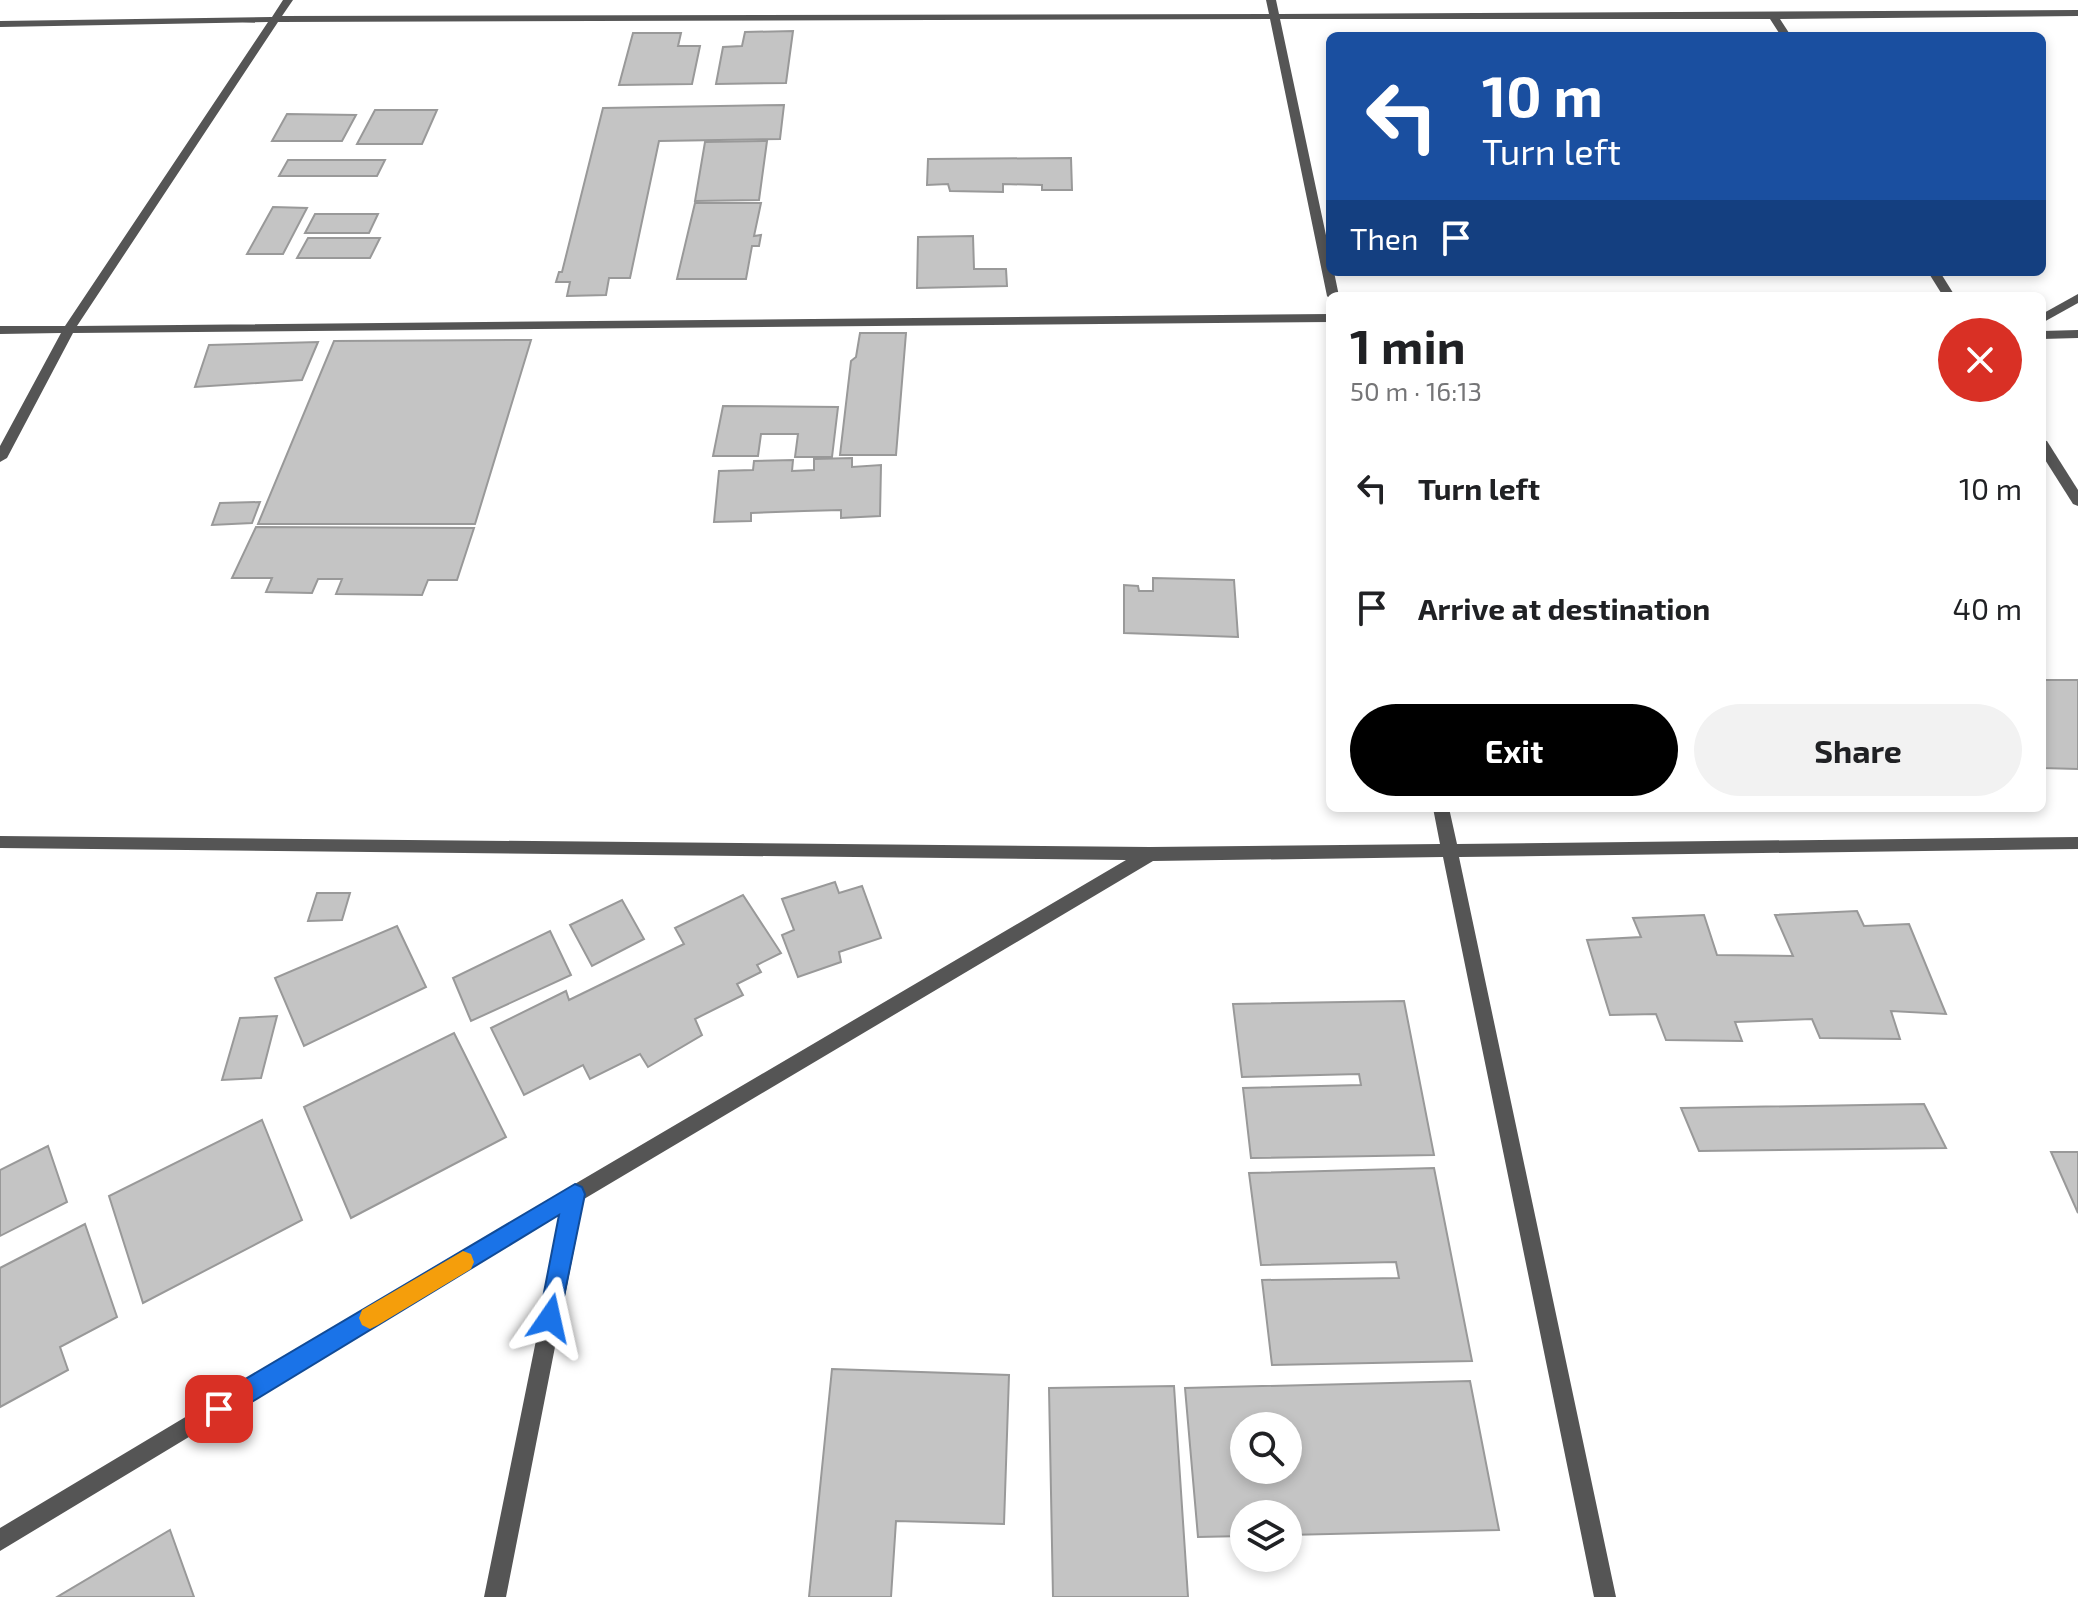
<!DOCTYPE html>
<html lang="en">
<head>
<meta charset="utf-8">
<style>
  body { margin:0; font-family:"Exo 2",sans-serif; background:#f2f2f2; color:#202124; height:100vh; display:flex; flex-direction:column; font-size:30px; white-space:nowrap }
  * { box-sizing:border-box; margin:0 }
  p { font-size:26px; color:#757577 }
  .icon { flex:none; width:44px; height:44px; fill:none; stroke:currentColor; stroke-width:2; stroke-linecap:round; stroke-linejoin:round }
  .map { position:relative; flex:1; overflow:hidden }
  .side { position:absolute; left:1326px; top:292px; width:720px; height:520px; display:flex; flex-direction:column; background:#fff; border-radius:12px; box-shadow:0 4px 12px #0003 }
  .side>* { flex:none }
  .top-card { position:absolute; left:1326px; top:32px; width:720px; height:244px; border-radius:12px; box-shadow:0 4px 12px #0003; background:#1a4fa0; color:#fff; overflow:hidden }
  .buttons { position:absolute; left:1230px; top:1412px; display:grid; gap:16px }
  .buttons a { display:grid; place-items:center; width:72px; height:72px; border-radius:50%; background:#fff; box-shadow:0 4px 12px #0003; font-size:40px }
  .pin { position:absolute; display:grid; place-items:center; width:68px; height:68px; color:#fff; margin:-34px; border-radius:16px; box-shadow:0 4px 12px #0006 }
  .me { position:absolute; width:88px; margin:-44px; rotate:11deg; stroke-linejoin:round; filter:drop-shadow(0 0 6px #0008) }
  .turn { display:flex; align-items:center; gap:28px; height:168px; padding:0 24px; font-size:36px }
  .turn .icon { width:104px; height:104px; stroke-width:2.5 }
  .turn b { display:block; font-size:56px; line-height:68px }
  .then { display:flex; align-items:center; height:76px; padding:0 24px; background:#0003; gap:16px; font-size:30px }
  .round { display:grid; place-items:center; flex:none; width:84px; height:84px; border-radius:42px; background:#f2f2f2 }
  .head { display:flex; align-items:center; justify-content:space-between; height:136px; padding:0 24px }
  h1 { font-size:48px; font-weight:700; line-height:60px }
  .primary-button { display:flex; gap:16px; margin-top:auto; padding:16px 24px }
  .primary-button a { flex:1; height:92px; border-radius:48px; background:#000; color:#fff; font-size:32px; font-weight:700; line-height:92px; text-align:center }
  .primary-button a+a { background:#f2f2f2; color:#202124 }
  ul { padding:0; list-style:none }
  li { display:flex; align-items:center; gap:24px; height:120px; padding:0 24px }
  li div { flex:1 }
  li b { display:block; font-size:30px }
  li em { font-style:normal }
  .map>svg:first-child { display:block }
  .building { fill:#c4c4c4; stroke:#999; stroke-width:2; fill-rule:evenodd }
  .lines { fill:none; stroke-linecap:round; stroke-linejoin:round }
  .minor { fill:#555; fill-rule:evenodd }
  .route { fill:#1a73e8; stroke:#114b97; stroke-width:2 }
  .slow { fill:#f59e0b }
</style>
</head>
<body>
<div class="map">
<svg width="2078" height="1597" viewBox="0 0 2078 1597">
  <rect width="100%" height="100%" fill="#fff"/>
  <!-- building -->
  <g class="building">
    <polygon points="793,31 786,83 716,84 723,47 742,46 745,32"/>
    <polygon points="633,33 681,33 678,46 700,46 692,84 619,85"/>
    <polygon points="784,105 780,139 659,141 630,278 609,278 606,295 567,296 570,282 556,282 559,272 562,272 603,108"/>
    <polygon points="375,110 437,110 422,144 357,144"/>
    <polygon points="287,114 356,115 342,141 272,141"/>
    <polygon points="767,141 759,200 695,201 705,142"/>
    <polygon points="1071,158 1072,190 1042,190 1042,185 1003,184 1003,192 950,191 948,184 927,185 928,159"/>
    <polygon points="288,160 385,160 377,176 279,176"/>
    <polygon points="695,203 761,203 754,236 761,235 759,246 752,246 746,279 677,279"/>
    <polygon points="273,207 307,208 283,254 247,254"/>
    <polygon points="315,214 378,214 369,233 305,233"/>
    <polygon points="973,236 974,269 1006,269 1007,286 917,288 918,237"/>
    <polygon points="308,238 380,238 370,258 297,258"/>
    <polygon points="860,333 906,333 896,455 840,455 851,361 856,357"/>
    <polygon points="531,340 475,524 258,524 334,341"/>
    <polygon points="318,342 302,380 195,387 209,345"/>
    <polygon points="723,406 838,407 832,457 795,457 798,434 761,434 758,456 713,456"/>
    <polygon points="852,458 852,467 881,465 880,516 841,518 841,510 804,511 751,513 751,521 714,522 719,471 753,470 754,461 793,460 792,471 814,470 814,459"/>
    <polygon points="260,502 252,523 212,525 220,503"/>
    <polygon points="256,527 474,528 457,580 428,580 422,595 336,594 342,579 318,579 312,593 266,592 272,578 232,578"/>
    <polygon points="1153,578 1234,580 1238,637 1124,633 1124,585 1138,586 1139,591 1153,591"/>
    <polygon points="2042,680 2078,680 2078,769 2042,768"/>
    <polygon points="835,882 839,893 862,886 881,938 839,952 841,962 798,977 782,935 794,930 782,899"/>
    <polygon points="317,893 350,893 342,920 308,921"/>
    <polygon points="743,895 781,953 757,965 761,972 737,984 743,995 695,1019 702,1035 648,1067 640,1054 590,1079 583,1065 524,1095 491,1028 566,991 569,1000 684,944 675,928"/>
    <polygon points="622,900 644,939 592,966 570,925"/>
    <polygon points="1857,911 1864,926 1909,924 1946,1014 1891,1011 1900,1039 1820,1038 1812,1019 1735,1022 1742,1041 1666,1040 1656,1014 1610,1015 1587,940 1641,937 1633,918 1704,915 1717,955 1793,956 1775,915"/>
    <polygon points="397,926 426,987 304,1046 275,978"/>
    <polygon points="550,931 571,975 471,1021 453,978"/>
    <polygon points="1404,1001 1434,1155 1251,1158 1243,1088 1361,1085 1359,1074 1242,1077 1233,1004"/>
    <polygon points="277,1016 261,1078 222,1080 240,1018"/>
    <polygon points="454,1033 506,1137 351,1218 304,1107"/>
    <polygon points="1924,1104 1946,1148 1699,1151 1681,1108"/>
    <polygon points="262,1120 302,1220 143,1303 109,1196"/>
    <polygon points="48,1146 67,1202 0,1236 0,1170"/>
    <polygon points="2051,1152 2078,1152 2078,1213"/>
    <polygon points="1434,1168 1472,1361 1272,1365 1262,1280 1399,1278 1396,1262 1261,1265 1249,1173"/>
    <polygon points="85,1224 117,1317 60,1347 68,1370 0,1407 0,1268"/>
    <polygon points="832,1369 1009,1375 1004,1524 896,1521 891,1597 809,1597"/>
    <path d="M1470 1381 1499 1530 1288 1535V1514H1244V1536L1198 1537 1185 1388ZM1244 1426H1288V1470H1244Z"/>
    <polygon points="1174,1386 1188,1597 1053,1597 1049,1388"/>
    <polygon points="170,1530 194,1597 57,1597"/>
  </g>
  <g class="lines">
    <!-- minor -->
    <g class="minor">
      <polygon points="283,0 293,0 282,16 1269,14 1266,0 1276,0 1279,14 2078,10 2078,16 1780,19 1791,36 1781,36 1770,19 1280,19 1330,254 1330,272 1334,272 1339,296 1330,296 1330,299 1327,296 1270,19 278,22 77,326 1330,314 1330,322 73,333 7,458 0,462 0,446 61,333 0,334 0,326 65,326 268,22 0,27 0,21 272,17"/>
      <polygon points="1928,272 1940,272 1955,296 1943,296"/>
      <polygon points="2078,294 2078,303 2042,323 2042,314"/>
      <polygon points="2078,330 2078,338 2042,339 2042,331"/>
      <polygon points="2042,440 2047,441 2078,490 2078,506 2073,504 2042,455"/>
      <polygon points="1433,808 1449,808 1457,844 2078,837 2078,849 1459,857 1616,1597 1594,1597 1443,857 1153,861 584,1199 506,1597 484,1597 562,1212 0,1551 0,1528 568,1188 1126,860 0,848 0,836 1150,847 1440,844"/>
    </g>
  </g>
  <!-- route -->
  <polygon class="route" points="575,1184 582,1187 585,1194 558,1326 550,1329 542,1326 539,1318 559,1215 227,1417 219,1420 210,1417 207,1409 210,1400"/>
  <!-- slow -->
  <polygon class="slow" points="463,1251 471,1254 474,1262 471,1269 378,1325 370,1329 362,1325 359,1318 362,1310"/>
</svg>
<div class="buttons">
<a><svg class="icon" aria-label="search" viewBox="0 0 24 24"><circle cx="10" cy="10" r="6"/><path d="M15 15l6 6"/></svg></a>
<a><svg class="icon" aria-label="layers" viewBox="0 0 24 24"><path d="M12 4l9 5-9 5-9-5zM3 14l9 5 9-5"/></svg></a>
</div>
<div class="pin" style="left:219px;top:1409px;background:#d93025"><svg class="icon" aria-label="arrive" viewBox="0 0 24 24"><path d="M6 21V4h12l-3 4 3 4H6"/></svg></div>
<svg class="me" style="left:550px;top:1318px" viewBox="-20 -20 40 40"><path d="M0-17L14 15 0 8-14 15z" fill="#1a73e8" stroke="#fff" stroke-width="4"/></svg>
<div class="top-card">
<div class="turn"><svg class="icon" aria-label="left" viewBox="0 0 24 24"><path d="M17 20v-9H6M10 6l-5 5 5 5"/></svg><div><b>10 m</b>Turn left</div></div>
<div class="then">Then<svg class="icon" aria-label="arrive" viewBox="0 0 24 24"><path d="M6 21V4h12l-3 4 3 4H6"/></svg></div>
</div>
<section class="side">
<div class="head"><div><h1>1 min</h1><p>50 m · 16:13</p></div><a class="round" style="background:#d93025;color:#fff"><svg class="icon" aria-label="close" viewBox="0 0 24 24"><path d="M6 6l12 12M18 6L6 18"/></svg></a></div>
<ul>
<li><svg class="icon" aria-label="left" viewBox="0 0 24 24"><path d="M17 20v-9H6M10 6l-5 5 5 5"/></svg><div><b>Turn left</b></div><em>10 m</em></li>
<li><svg class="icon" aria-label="arrive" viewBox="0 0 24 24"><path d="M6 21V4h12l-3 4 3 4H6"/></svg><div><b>Arrive at destination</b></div><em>40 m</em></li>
</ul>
<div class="primary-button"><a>Exit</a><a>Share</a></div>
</section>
</div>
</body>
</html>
